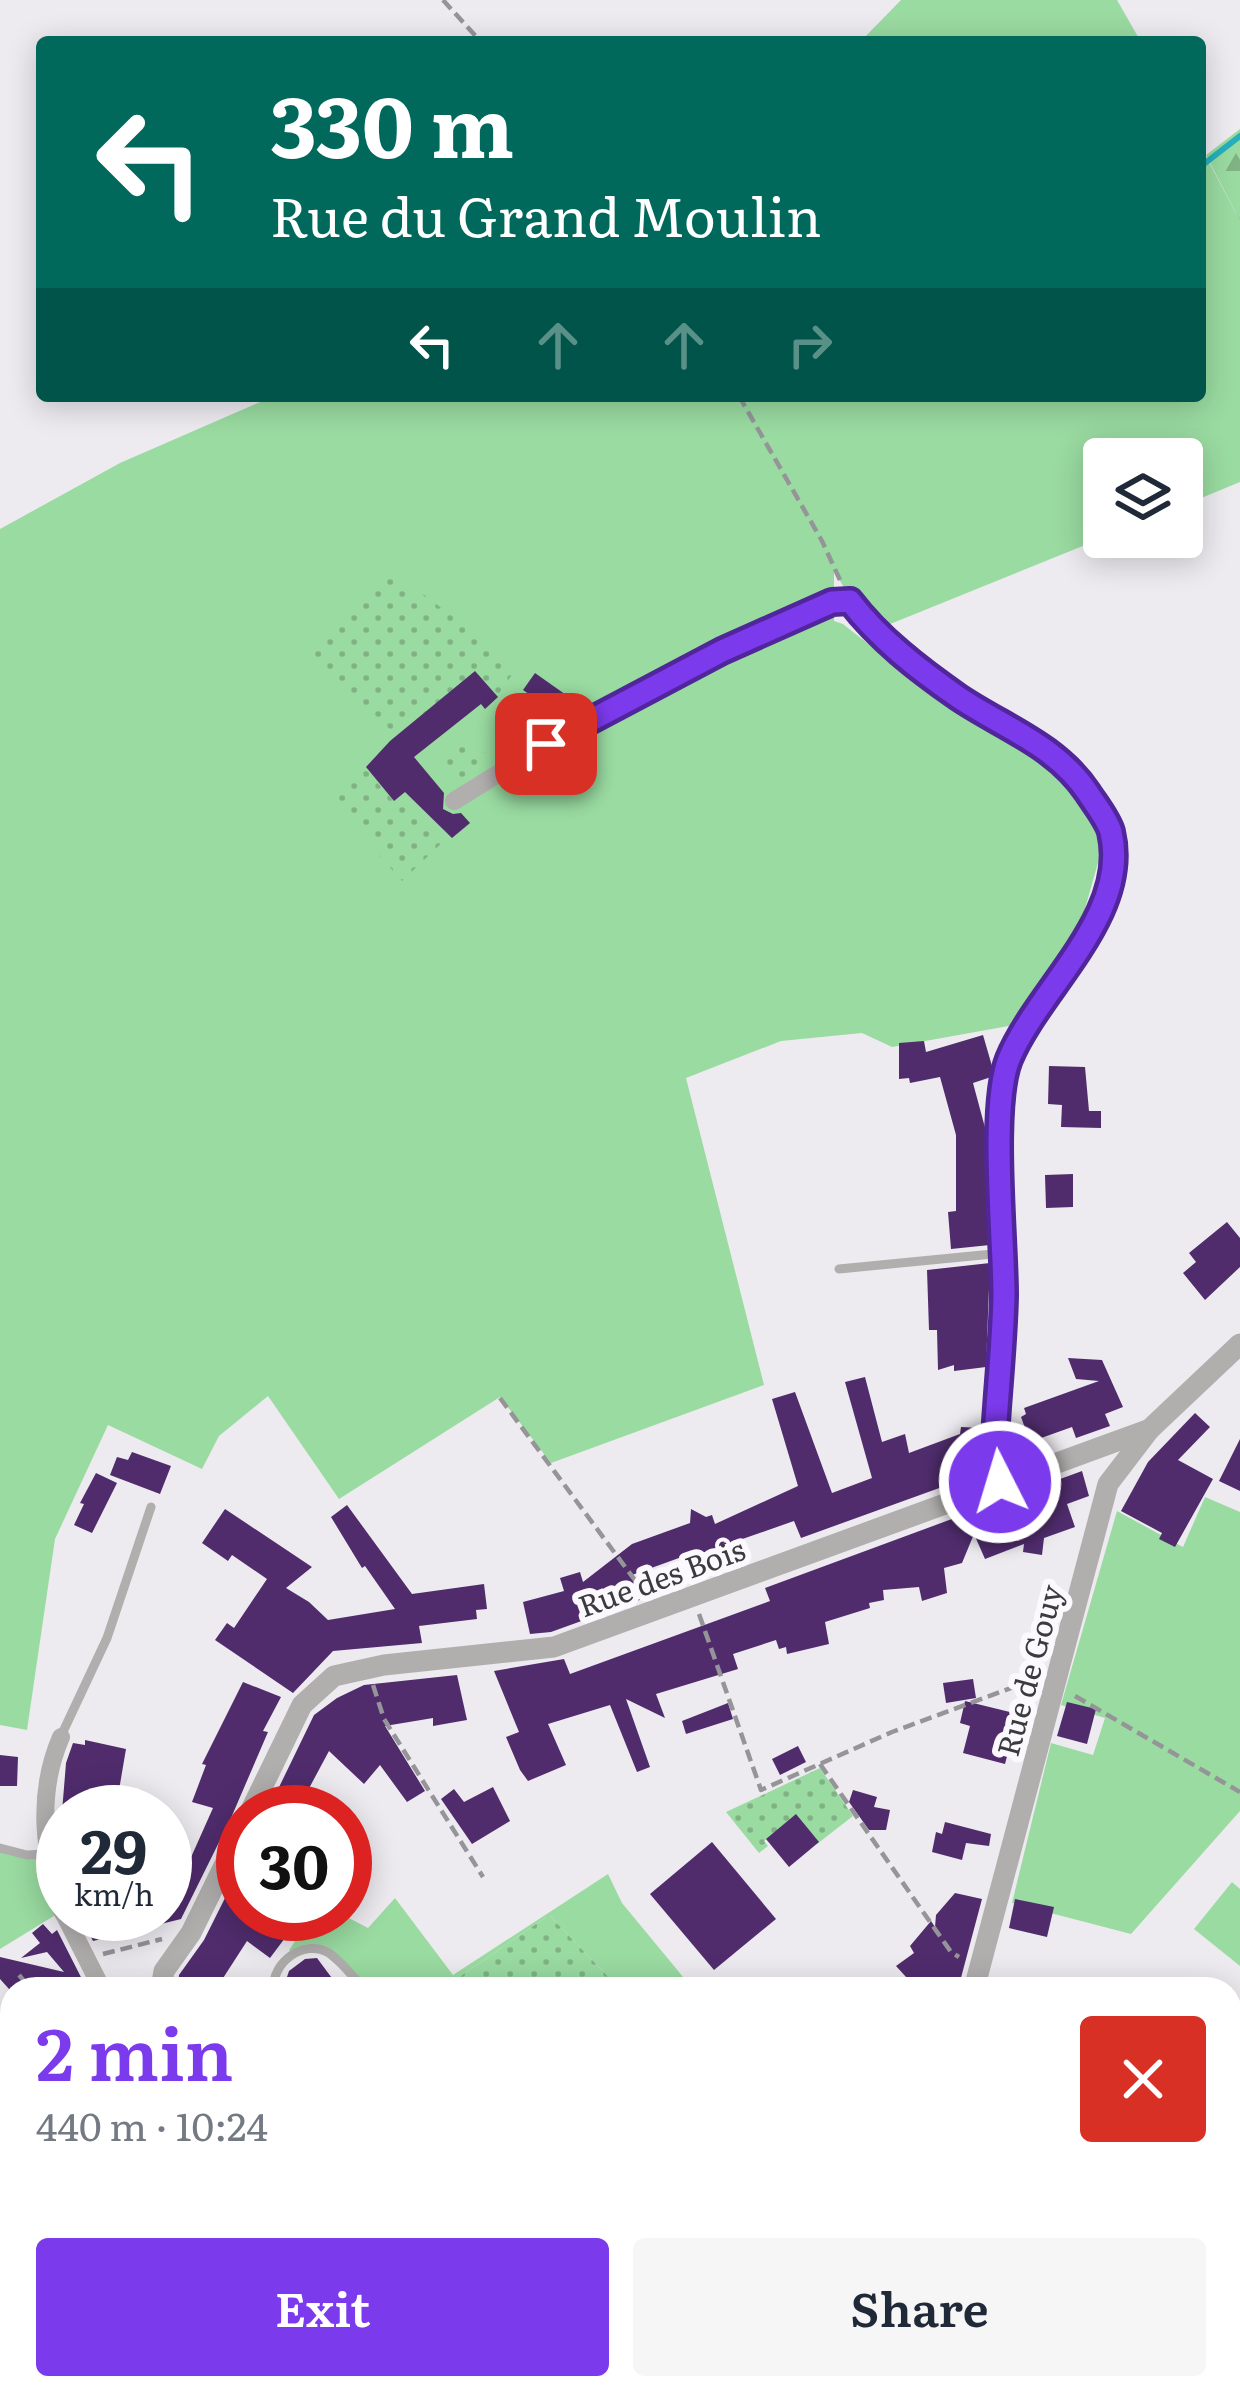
<!DOCTYPE html>
<html lang="en">
<head>
<meta charset="utf-8">
<style>
  body { margin:0; font-family:Literata,serif; background:#f6f6f7; color:#1f2937; height:100vh; display:flex; flex-direction:column; font-size:45px; white-space:nowrap }
  * { box-sizing:border-box; margin:0 }
  p { font-size:39px; color:#747a83 }
  .icon { flex:none; width:66px; height:66px; fill:none; stroke:currentColor; stroke-width:2; stroke-linecap:round; stroke-linejoin:round }
  .map { position:relative; flex:1; overflow:hidden }
  .details { position:absolute; left:0px; top:1977px; width:1242px; height:423px; display:flex; flex-direction:column; background:#fff; border-radius:36px 36px 0 0; box-shadow:0 6px 30px #0003 }
  .details>* { flex:none }
  .banner { position:absolute; left:36px; top:36px; width:1170px; height:366px; border-radius:12px; box-shadow:0 6px 30px #0003; background:#00695c; color:#fff; overflow:hidden }
  .fabs { position:absolute; left:1083px; top:438px; display:grid; gap:24px }
  .fabs a { display:grid; place-items:center; width:120px; height:120px; border-radius:12px; background:#fff; box-shadow:0 6px 30px #0003; font-size:60px }
  .speed { position:absolute; left:36px; top:1785px; display:flex; gap:24px; font-size:60px; font-weight:700; text-align:center }
  .speed>* { display:grid; place-content:center; width:156px; height:156px; border-radius:50%; background:#fff; box-shadow:0 6px 30px #0003; line-height:1 }
  .speed small { font-size:30px; font-weight:400 }
  .speed .limit { border:18px solid #d22; background:#fff; color:#111 }
  .pin { position:absolute; display:grid; place-items:center; width:102px; height:102px; color:#fff; margin:-51px; border-radius:24px; box-shadow:0 6px 18px #0006 }
  .me { position:absolute; width:132px; margin:-66px; rotate:355deg; stroke-linejoin:round; filter:drop-shadow(0 0 9px #0008) }
  .turn { display:flex; align-items:center; gap:42px; height:252px; padding:0 36px; font-size:54px }
  .turn .icon { width:156px; height:156px; stroke-width:2.5 }
  .turn b { display:block; font-size:84px; line-height:102px }
  .lanes { display:flex; align-items:center; height:114px; padding:0 36px; background:#0003; justify-content:center; gap:60px; direction:ltr }
  .lanes .off { opacity:.35 }
  .round { display:grid; place-items:center; flex:none; width:126px; height:126px; border-radius:12px; background:#f6f6f7 }
  .summary { display:flex; align-items:center; justify-content:space-between; height:204px; padding:0 36px }
  h1 { font-size:72px; font-weight:600; line-height:90px; color:#7c3aed }
  .action { display:flex; gap:24px; margin-top:auto; padding:24px 36px }
  .action a { flex:1; height:138px; border-radius:12px; background:#7c3aed; color:#fff; font-size:48px; font-weight:600; line-height:138px; text-align:center }
  .action a+a { background:#f6f6f7; color:#1f2937 }
  .map>svg:first-child { display:block }
  .grass { fill:#9adba1 }
  .forest { fill:url(#forest-firs) }
  .garden { fill:url(#garden-dots) }
  .lines { fill:none; stroke-linecap:round; stroke-linejoin:round }
  .stream { stroke:#26b0bc; stroke-width:6 }
  .building { fill:#502c6d }
  .path { stroke:#959498; stroke-width:4.5; stroke-dasharray:12 6; stroke-linecap:butt }
  .service { stroke:#b1aeae; stroke-width:9 }
  .minor { stroke:#b1aeae; stroke-width:18 }
  .tertiary { stroke:#b1aeae; stroke-width:21 }
  .route-casing { stroke:#51269a; stroke-width:30 }
  .route { stroke:#7c3aed; stroke-width:21 }
  .labels { text-anchor:middle; dominant-baseline:central; stroke-width:12; stroke-linejoin:round; paint-order:stroke }
  .street-label { font-size:30px; fill:#3b3b3d; stroke:#fbf8fe }
</style>
</head>
<body>
<div class="map">
<svg width="1240" height="2399" viewBox="0 0 1240 2399">
  <defs>
    <pattern id="forest-firs" width="22" height="20" patternUnits="userSpaceOnUse" patternTransform="scale(3)"><rect width="22" height="20" fill="#9adba1"/><path d="M5 1l3.5 6h-7zM16 11l3.5 6h-7z" fill="#7fb384"/></pattern>
    <pattern id="garden-dots" width="8" height="8" patternUnits="userSpaceOnUse" patternTransform="scale(3)"><rect width="8" height="8" fill="#9adba1"/><path d="M2 2h.1M6 6h.1" fill="none" stroke="#7fb384" stroke-width="1.8" stroke-linecap="round"/></pattern>
  </defs>
  <rect width="100%" height="100%" fill="#edebf0"/>
  <!-- grass -->
  <g class="grass">
    <polygon points="901,0 1117,0 1141,42 860,42"/>
    <polygon points="1200,145 1240,221 1240,482 1182,506 1182,459 1104,459 1105,537 873,631 834,572 834,621 843,624 933,695 1044,760 1092,819 1101,852 1081,923 1014,1025 892,1047 862,1033 781,1041 686,1078 764,1385 551,1463 500,1397 339,1499 268,1396 219,1436 202,1469 108,1425 55,1539 27,1730 0,1725 0,529 120,463 274,396 1200,396"/>
    <polygon points="1205,1497 1240,1512 1240,1811 1131,1934 1012,1903 1051,1743 1093,1755 1105,1718 1061,1705 1117,1511 1183,1547"/>
    <polygon points="0,1848 45,1854 62,1911 0,1949"/>
    <polygon points="608,1874 622,1903 693,1989 620,1989 549,1915 442,1989 364,1989 317,1948 294,1954 289,1950 314,1914 341,1914 368,1928 395,1898 453,1975"/>
    <polygon points="1232,1882 1240,1889 1240,1966 1194,1929"/>
    <polygon points="412,2388 648,2388 609,2399 415,2399"/>
    <polygon points="1084,2388 1161,2388 1173,2399 1073,2399"/>
  </g>
  <!-- forest -->
  <polygon class="forest" points="1240,129 1240,221 1206,155"/>
  <!-- garden -->
  <g class="garden">
    <polygon points="394,572 518,666 493,702 470,675 397,736 309,651"/>
    <polygon points="464,740 498,760 454,784 442,775 438,763 444,751 449,756"/>
    <polygon points="362,765 395,803 407,794 446,839 402,881 331,801"/>
    <polygon points="820,1768 853,1816 817,1844 794,1817 764,1841 768,1846 759,1853 726,1812"/>
    <polygon points="549,1915 620,1989 442,1989"/>
    <polygon points="9,2005 12,2010 6,2014 12,2024 12,2136 0,2143 0,2011"/>
  </g>
  <g class="lines">
    <!-- stream -->
    <polyline class="stream" points="1200,167 1240,136"/>
  </g>
  <!-- building -->
  <g class="building">
    <polygon points="475,671 498,697 485,709 481,704 414,757 444,793 443,809 453,814 461,813 470,823 452,838 405,792 394,801 366,767 390,741"/>
    <polygon points="535,673 576,702 564,718 523,690"/>
    <polygon points="983,1035 992,1066 991,1077 973,1083 987,1135 990,1245 951,1249 948,1212 956,1211 956,1135 940,1077 910,1083 909,1078 899,1079 899,1043 924,1041 926,1052"/>
    <polygon points="1049,1066 1085,1067 1089,1111 1101,1111 1101,1128 1061,1127 1062,1105 1048,1104"/>
    <polygon points="1073,1174 1073,1207 1046,1208 1045,1175"/>
    <polygon points="1227,1222 1240,1238 1240,1267 1205,1300 1183,1273 1196,1262 1189,1253"/>
    <polygon points="990,1263 986,1367 954,1371 954,1365 938,1370 937,1330 929,1330 927,1270"/>
    <polygon points="1068,1358 1102,1360 1123,1407 1105,1414 1110,1426 1076,1438 1072,1427 1030,1442 1021,1417 1026,1414 1024,1408 1099,1381 1076,1379"/>
    <polygon points="865,1377 882,1442 905,1434 909,1453 960,1434 961,1427 982,1428 979,1474 954,1477 956,1482 801,1538 794,1521 702,1553 701,1550 632,1575 648,1597 551,1632 530,1634 523,1602 564,1591 560,1578 580,1572 583,1582 632,1544 690,1523 691,1509 706,1517 712,1515 715,1524 798,1486 772,1399 795,1392 832,1493 872,1478 845,1382"/>
    <polygon points="1195,1413 1210,1427 1178,1460 1213,1479 1175,1547 1159,1539 1162,1533 1121,1511 1148,1462"/>
    <polygon points="1240,1439 1240,1491 1219,1481"/>
    <polygon points="132,1452 171,1466 160,1494 110,1475 117,1457 128,1460"/>
    <polygon points="1082,1471 1089,1496 1067,1504 1075,1527 1044,1538 1042,1555 1023,1552 1024,1544 985,1559 974,1534 962,1563 944,1568 947,1593 922,1601 919,1587 883,1590 884,1600 869,1603 870,1608 825,1622 829,1644 787,1654 786,1647 779,1649 776,1640 733,1654 738,1669 656,1694 665,1718 626,1699 650,1767 637,1772 610,1705 548,1724 566,1765 528,1781 520,1770 506,1737 519,1732 494,1671 564,1659 570,1674 770,1601 765,1588"/>
    <polygon points="96,1473 117,1483 92,1533 74,1525 84,1504 80,1503"/>
    <polygon points="347,1505 412,1594 484,1584 487,1609 476,1610 477,1619 419,1626 422,1643 333,1651 293,1693 215,1640 227,1623 234,1628 267,1579 232,1555 228,1561 202,1543 225,1509 312,1567 286,1588 309,1602 328,1620 395,1609 365,1566 362,1568 331,1517"/>
    <polygon points="457,1675 467,1720 433,1726 433,1718 385,1726 425,1791 407,1802 380,1765 364,1784 329,1751 299,1807 295,1805 300,1812 267,1812 314,1715 337,1698 364,1685"/>
    <polygon points="973,1679 976,1698 946,1703 943,1683"/>
    <polygon points="243,1682 281,1697 263,1731 268,1732 231,1818 181,1919 93,1941 79,1914 165,1914 165,1893 172,1892 166,1870 184,1873 213,1808 192,1802 206,1765 202,1764"/>
    <polygon points="965,1701 1018,1714 1005,1764 963,1753 970,1726 960,1723"/>
    <polygon points="1067,1702 1096,1709 1087,1744 1057,1736"/>
    <polygon points="728,1703 733,1719 686,1734 682,1721"/>
    <polygon points="85,1740 126,1749 118,1796 87,1796 85,1812 62,1812 66,1763 73,1743 85,1745"/>
    <polygon points="798,1746 806,1762 780,1775 772,1759"/>
    <polygon points="0,1755 18,1757 17,1786 0,1786"/>
    <polygon points="493,1787 510,1821 472,1844 441,1799 454,1789 464,1802"/>
    <polygon points="853,1790 877,1797 874,1807 890,1810 886,1830 869,1830 849,1802"/>
    <polygon points="796,1814 819,1842 789,1867 766,1839"/>
    <polygon points="945,1822 991,1834 989,1846 966,1843 962,1860 932,1852 936,1832 942,1834"/>
    <polygon points="712,1842 776,1919 714,1970 650,1894"/>
    <polygon points="955,1893 982,1899 958,1989 917,1989 896,1966 914,1953 910,1946 931,1921 935,1927 936,1915"/>
    <polygon points="227,1894 243,1901 243,1914 271,1914 275,1921 291,1930 270,1958 247,1941 216,1989 178,1989 179,1975 204,1940"/>
    <polygon points="1015,1899 1054,1907 1047,1937 1009,1928"/>
    <polygon points="43,1924 52,1934 57,1930 87,1989 9,1989 0,1979 0,1957 64,1972 47,1952 21,1958 40,1943 32,1933"/>
    <polygon points="317,1958 340,1989 283,1989 289,1971 305,1959"/>
  </g>
  <g class="lines">
    <!-- path -->
    <g class="path">
      <polyline points="443,0 481,42"/>
      <polyline points="739,396 822,541 840,580"/>
      <polyline points="500,1398 643,1591"/>
      <polyline points="699,1614 761,1790 892,1732 1038,1678"/>
      <polyline points="373,1685 384,1719 483,1877"/>
      <polyline points="1075,1696 1240,1792"/>
      <polyline points="820,1764 951,1952 959,1957"/>
      <polyline points="103,1954 162,1939"/>
      <polyline points="19,1975 31,1989"/>
    </g>
    <!-- service -->
    <g class="service">
      <polyline points="839,1269 1003,1253"/>
      <polyline points="61,1736 107,1638 151,1507"/>
      <polyline points="0,1848 27,1855 45,1854"/>
      <polyline points="217,1879 243,1892"/>
      <polyline points="280,1914 305,1928"/>
      <path d="M274 1989C271 1963 304 1938 329 1953 342 1962 353 1977 364 1989"/>
      <polyline points="826,2388 837,2399"/>
    </g>
    <!-- minor -->
    <g class="minor">
      <polyline points="454,801 546,744 722,651 832,602 850,601 873,631 959,697 1049,749 1086,789 1111,831 1112,878 1092,930 1023,1029 1006,1065 1001,1100 1004,1298 994,1458 1000,1482"/>
      <path d="M61 1737C36 1795 44 1854 63 1913"/>
      <polyline points="64,1914 102,1989"/>
      <polyline points="1230,2149 1240,2145"/>
      <polyline points="382,2388 385,2399"/>
      <polyline points="740,2388 749,2399"/>
    </g>
    <!-- tertiary -->
    <g class="tertiary">
      <polyline points="250,1812 302,1705 334,1676 384,1665 554,1647 1150,1429"/>
      <polyline points="161,1989 164,1971 191,1933 243,1827"/>
      <polyline points="974,1989 1108,1484 1150,1429 1240,1344"/>
      <polyline points="0,2177 12,2171"/>
      <polyline points="609,2399 648,2388"/>
    </g>
  </g>
  <g class="lines">
    <defs>
      <path id="route" d="M546 744 722 651 832 602 850 601C879 639 918 669 958 697 1004 728 1056 745 1088 793 1095 804 1108 820 1111 832 1131 915 1038 989 1009 1059 990 1106 1004 1238 1004 1295 1003 1349 996 1404 994 1458L1000 1482"/>
    </defs>
    <!-- route casing -->
    <use href="#route" class="route-casing"/>
    <!-- route -->
    <use href="#route" class="route"/>
  </g>
  <g class="labels">
    <!-- street labels -->
    <g class="street-label">
      <text transform="translate(661 1576) rotate(-20)">Rue des Bois</text>
      <text transform="translate(1028 1670) rotate(-75)">Rue de Gouy</text>
    </g>
  </g>
</svg>
<div class="fabs">
<a><svg class="icon" aria-label="layers" viewBox="0 0 24 24"><path d="M12 4l9 5-9 5-9-5zM3 14l9 5 9-5"/></svg></a>
</div>
<div class="speed"><div>29<small>km/h</small></div><div class="limit">30</div></div>
<div class="pin" style="left:546px;top:744px;background:#d93025"><svg class="icon" aria-label="arrive" viewBox="0 0 24 24"><path d="M6 21V4h12l-3 4 3 4H6"/></svg></div>
<svg class="me" style="left:1000px;top:1482px" viewBox="-20 -20 40 40"><circle r="17" fill="#7c3aed" stroke="#fff" stroke-width="3"/><path d="M0-11L8 9 0 5-8 9z" fill="#fff"/></svg>
<div class="banner">
<div class="turn"><svg class="icon" aria-label="left" viewBox="0 0 24 24"><path d="M17 20v-9H6M10 6l-5 5 5 5"/></svg><div><b>330 m</b>Rue du Grand Moulin</div></div>
<div class="lanes"><svg class="icon" aria-label="left" viewBox="0 0 24 24"><path d="M17 20v-9H6M10 6l-5 5 5 5"/></svg><svg class="icon off" aria-label="ahead" viewBox="0 0 24 24"><path d="M12 20V5M6 11l6-6 6 6"/></svg><svg class="icon off" aria-label="ahead" viewBox="0 0 24 24"><path d="M12 20V5M6 11l6-6 6 6"/></svg><svg class="icon off" aria-label="right" viewBox="0 0 24 24"><path d="M7 20v-9h11M14 6l5 5-5 5"/></svg></div>
</div>
<section class="details">
<div class="summary"><div><h1>2 min</h1><p>440 m · 10:24</p></div><a class="round" style="background:#d93025;color:#fff"><svg class="icon" aria-label="close" viewBox="0 0 24 24"><path d="M6 6l12 12M18 6L6 18"/></svg></a></div>
<div class="action"><a>Exit</a><a>Share</a></div>
</section>
</div>
</body>
</html>
